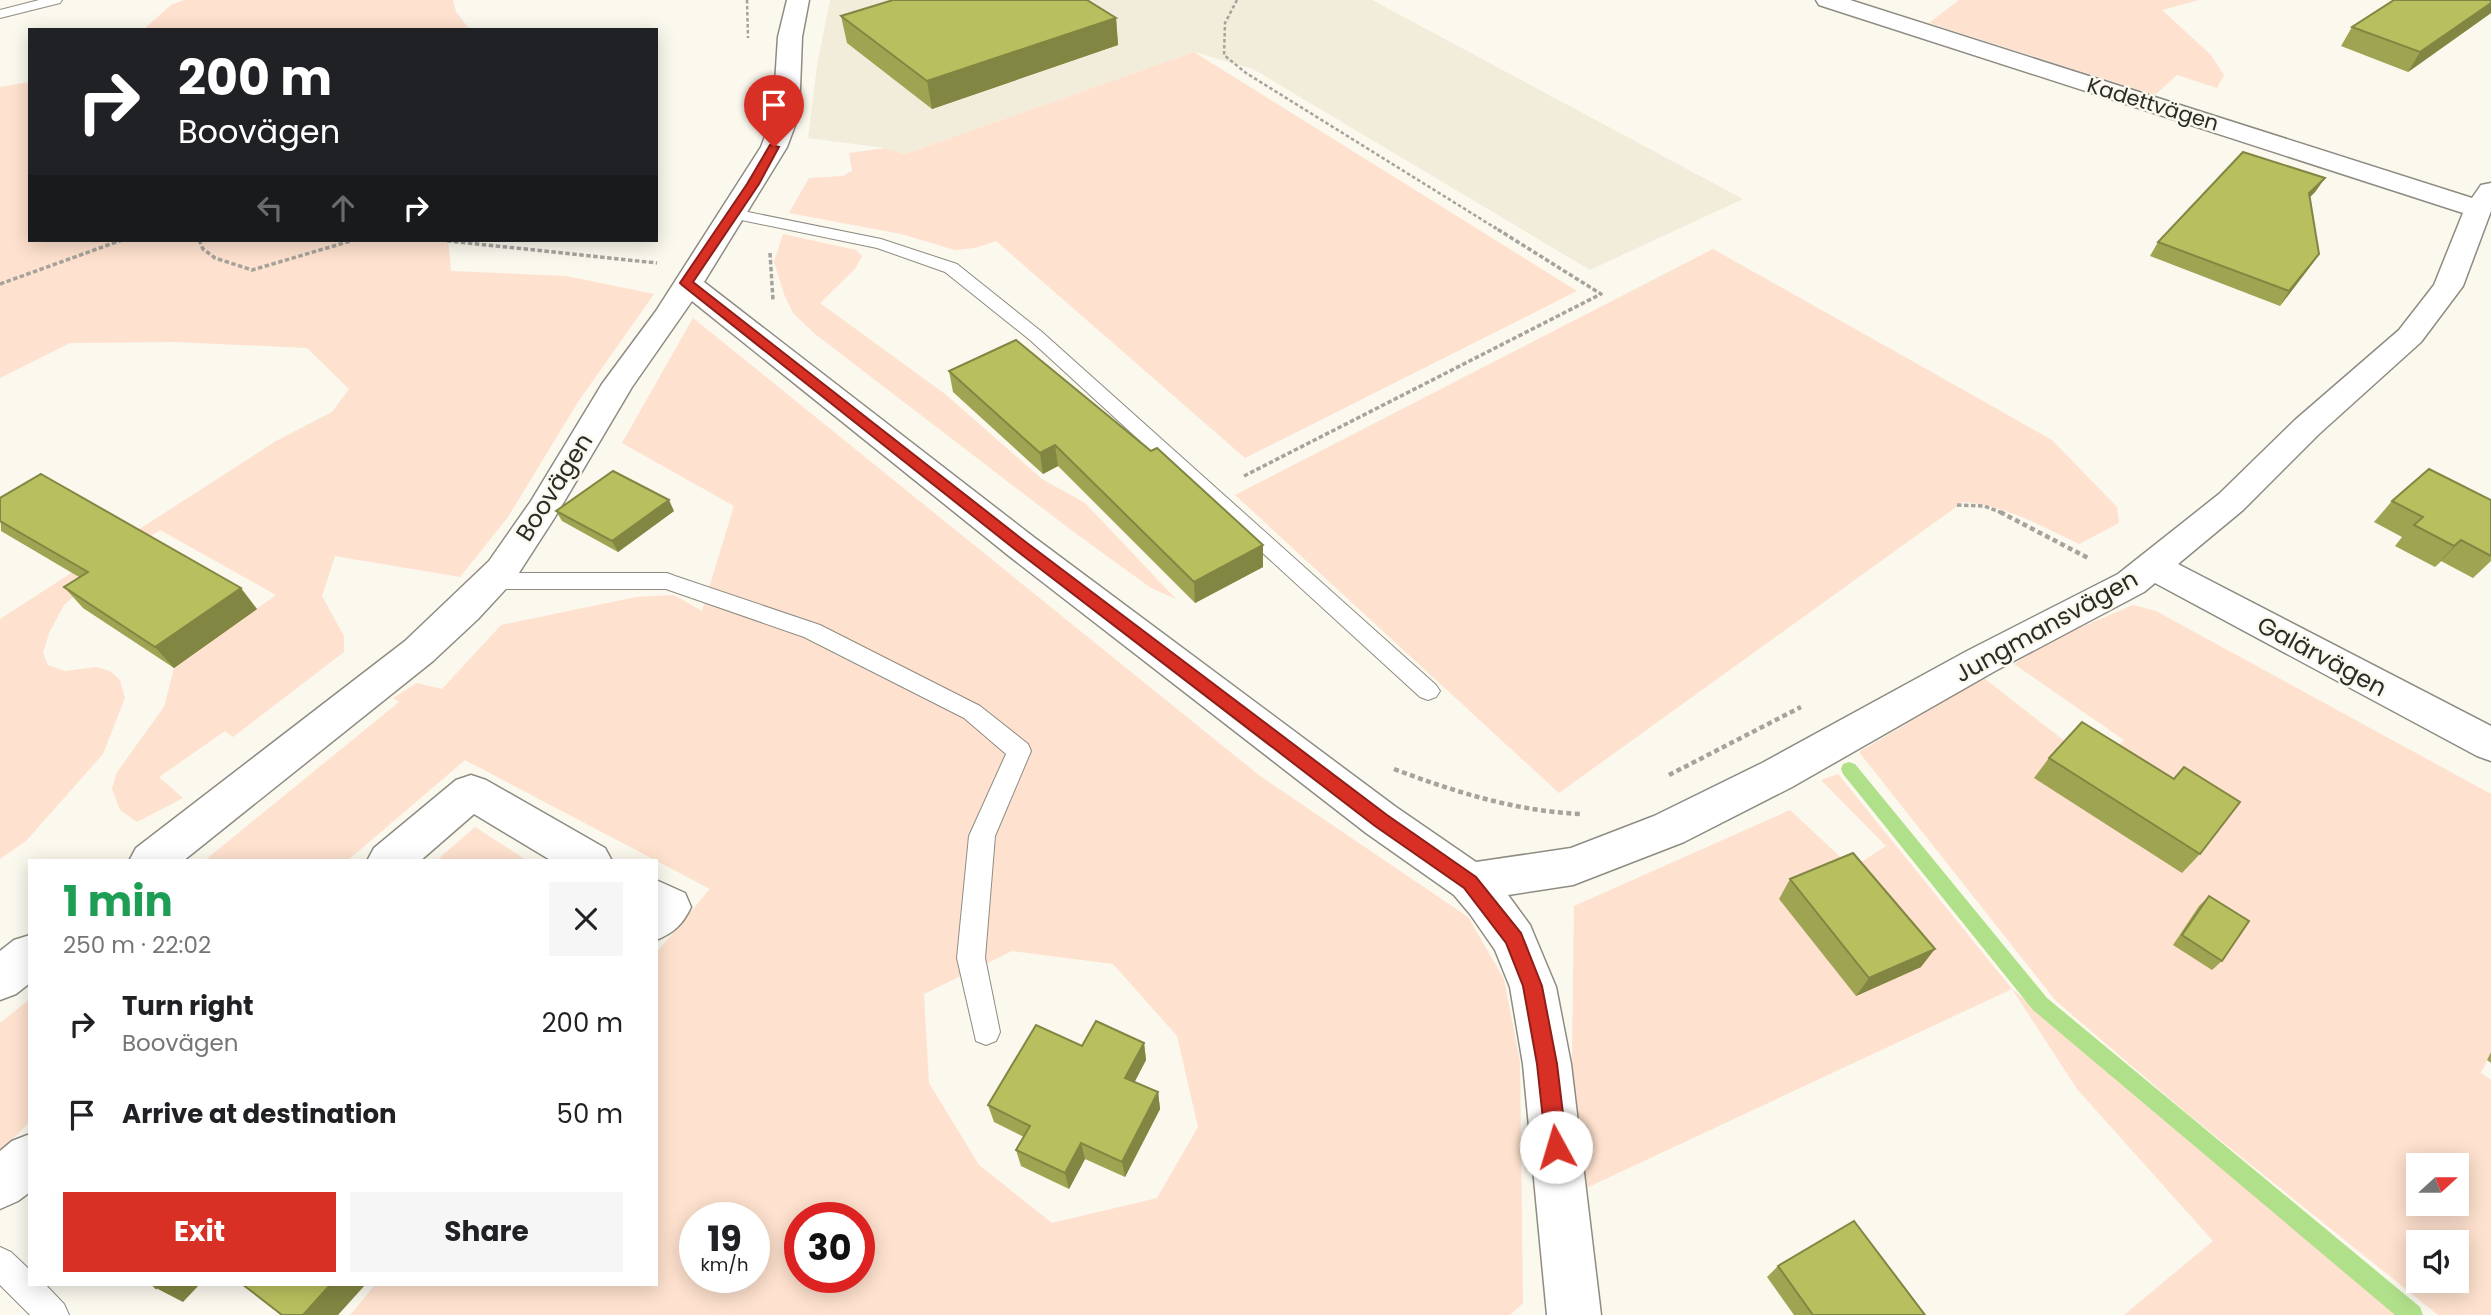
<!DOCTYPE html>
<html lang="en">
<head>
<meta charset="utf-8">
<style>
  body { margin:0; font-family:Poppins,sans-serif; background:#f6f6f6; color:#202124; height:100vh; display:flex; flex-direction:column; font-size:26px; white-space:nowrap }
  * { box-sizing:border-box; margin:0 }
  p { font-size:23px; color:#757577 }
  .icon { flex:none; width:38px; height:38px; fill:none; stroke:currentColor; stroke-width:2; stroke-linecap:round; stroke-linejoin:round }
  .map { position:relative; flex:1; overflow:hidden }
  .sheet { position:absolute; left:28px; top:859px; width:630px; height:427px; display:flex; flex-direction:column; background:#fff; border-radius:0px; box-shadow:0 4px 18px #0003 }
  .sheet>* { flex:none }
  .top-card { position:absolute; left:28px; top:28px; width:630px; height:214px; border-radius:0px; box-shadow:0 4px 18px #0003; background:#202124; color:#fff; overflow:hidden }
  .needle { width:46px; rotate:69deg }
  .controls { position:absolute; left:2406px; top:1153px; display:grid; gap:14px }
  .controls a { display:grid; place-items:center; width:63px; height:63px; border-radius:0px; background:#fff; box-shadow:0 4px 18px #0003; font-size:35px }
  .speed { position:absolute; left:679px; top:1202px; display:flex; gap:14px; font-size:35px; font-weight:700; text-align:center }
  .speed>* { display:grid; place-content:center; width:91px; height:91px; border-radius:50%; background:#fff; box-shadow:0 4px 18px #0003; line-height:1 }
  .speed small { font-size:18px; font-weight:400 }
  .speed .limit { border:10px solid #d22; background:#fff; color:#111 }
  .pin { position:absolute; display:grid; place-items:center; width:60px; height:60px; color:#fff; margin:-72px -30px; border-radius:50% 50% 50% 0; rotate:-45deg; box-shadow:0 0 7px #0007 }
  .pin .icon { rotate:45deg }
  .me { position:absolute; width:77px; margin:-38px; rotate:354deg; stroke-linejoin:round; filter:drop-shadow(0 0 5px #0008) }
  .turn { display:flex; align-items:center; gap:24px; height:147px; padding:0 35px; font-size:32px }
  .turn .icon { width:91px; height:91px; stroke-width:2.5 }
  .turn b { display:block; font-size:49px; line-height:60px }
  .lanes { display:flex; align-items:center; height:66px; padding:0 35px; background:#0003; justify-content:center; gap:35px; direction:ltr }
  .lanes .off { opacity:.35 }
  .round { display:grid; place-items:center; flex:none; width:74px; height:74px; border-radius:0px; background:#f6f6f6 }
  .overview { display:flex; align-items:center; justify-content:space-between; height:119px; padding:0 35px }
  h1 { font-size:42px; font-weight:700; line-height:52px; color:#1e9e55 }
  .button { display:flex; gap:14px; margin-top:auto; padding:14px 35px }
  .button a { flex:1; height:80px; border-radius:0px; background:#d93025; color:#fff; font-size:28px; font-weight:700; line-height:80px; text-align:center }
  .button a+a { background:#f6f6f6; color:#202124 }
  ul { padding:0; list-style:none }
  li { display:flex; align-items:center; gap:21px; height:91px; padding:0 35px }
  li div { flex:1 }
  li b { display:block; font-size:26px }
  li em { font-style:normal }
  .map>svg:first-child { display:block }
  .built { fill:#f2eddb }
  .green { fill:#fee1ce; fill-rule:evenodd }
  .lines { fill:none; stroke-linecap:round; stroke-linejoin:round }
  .stream { fill:#b1e08b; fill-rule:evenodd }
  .service-casing { stroke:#8e8b82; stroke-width:2 }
  .minor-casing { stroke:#8e8b82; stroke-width:3 }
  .path-far2 { stroke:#a5a39b; stroke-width:2.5; stroke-dasharray:3.5 2.5; stroke-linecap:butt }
  .path-far1 { stroke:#a5a39b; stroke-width:3.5; stroke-dasharray:4.5 2.5; stroke-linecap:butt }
  .path { stroke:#a5a39b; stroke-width:4.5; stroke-dasharray:5 3.5; stroke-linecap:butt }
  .service { fill:#fff; fill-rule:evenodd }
  .minor { fill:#fff; fill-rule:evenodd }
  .wall { fill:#9ea451 }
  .shaded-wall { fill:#818642 }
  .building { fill:#b8bf5e; stroke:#818642; stroke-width:2 }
  .route { fill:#d93025; stroke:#8d1f18; stroke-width:2 }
  .labels { text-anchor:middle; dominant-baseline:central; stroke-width:5; stroke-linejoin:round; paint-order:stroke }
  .far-street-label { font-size:21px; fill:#2c2b27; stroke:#fbf8ee }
  .street-label { font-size:24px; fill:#2c2b27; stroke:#fbf8ee }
</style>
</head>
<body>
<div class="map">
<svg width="2491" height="1315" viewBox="0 0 2491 1315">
  <rect width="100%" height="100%" fill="#fbf8ee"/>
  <!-- built -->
  <polygon class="built" points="830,0 1372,0 1743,199 1590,270 1253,69 1194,52 905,154 885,148 808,138 817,65"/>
  <!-- green -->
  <g class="green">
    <polygon points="184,0 453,0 456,12 470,30 143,30 171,5"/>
    <polygon points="1959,0 2199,0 2162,10 2211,55 2224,75 2217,88 2177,75 2155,95 1929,23"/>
    <polygon points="1194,52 1577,291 1245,458 996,241 975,248 955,250 901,234 789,213 809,178 843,176 852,171 849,153 885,148 905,154"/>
    <polygon points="30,82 30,240 448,240 451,271 566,276 654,294 578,402 508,517 460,577 335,556 322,596 344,636 344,652 233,737 225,731 159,777 183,798 137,822 120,810 112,789 117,772 164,707 174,668 276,595 160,530 124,553 64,605 49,633 43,653 48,665 65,671 96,667 110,671 120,680 125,698 103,754 26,841 0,859 0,619 276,441 332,412 349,389 307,348 175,342 70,343 0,378 0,87"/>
    <polygon points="783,234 856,250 862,256 855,269 820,303 945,394 1042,479 1085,503 1176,599 1151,588 1071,530 815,334 793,313 784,294 774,262"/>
    <path d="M1713 249 2052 440 2117 507 2119 523 2079 544C2041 526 2005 505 1963 502L1559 793 1235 495Z"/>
    <path d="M693 318 1260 776 1468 917 1504 979 1520 1062 1523 1303 1510 1315H350L375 1285 656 1284V953L710 889 465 760 347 861H204L399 702 393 698 417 683 442 689 501 625 636 597 674 595 702 611 734 506 622 443ZM1012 951 1113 964 1177 1036 1198 1127 1157 1198 1052 1223 979 1165 929 1083 924 994ZM695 1218H754V1278H695ZM800 1218H859V1278H800Z"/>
    <path d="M2133 605 2156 611 2491 794V1052L2481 1073 2491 1080V1315H2438L2189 1115 2056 1001 1859 752 1984 678 2067 743 2100 763 2124 740 2014 664 2056 638ZM2418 1166H2457V1204H2418ZM2418 1242H2457V1281H2418Z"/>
    <polygon points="1838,774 2012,989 2401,1315 2124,1315 2213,1241 2077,1089 2012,989 1584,1189 1571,1128 1574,906 1790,810 1852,868 1886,846 1821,780"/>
    <polygon points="475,827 528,861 436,861"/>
    <polygon points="30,999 30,1122 0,1151 0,1023"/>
  </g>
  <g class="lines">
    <!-- stream -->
    <polygon class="stream" points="1849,762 1855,764 2047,998 2420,1307 2423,1315 2395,1315 2033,1010 1843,774 1841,769 1843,764"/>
    <defs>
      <g id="service">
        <polygon points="39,0 62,0 60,3 0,18 0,10"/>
        <polygon points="733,209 881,239 957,264 1042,332 1436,685 1440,691 1436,697 1428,700 1420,697 1030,340 945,272 877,248 727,217 725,214"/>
        <polygon points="493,573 667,573 675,576 820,625 980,706 1028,744 1031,751 995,836 985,958 1000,1032 996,1041 986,1045 976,1041 957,958 969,836 1006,754 964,718 804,637 666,589 493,589 485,586 482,581 485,576"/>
        <polygon points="0,1247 11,1252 30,1270 30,1284 45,1284 64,1304 69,1315 30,1315 0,1285"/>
      </g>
      <g id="minor">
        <polygon points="787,0 809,0 802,37 799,115 787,147 704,282 1035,538 1396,807 1476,862 1571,848 1654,816 1762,763 1967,651 2118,574 2219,494 2295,420 2399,330 2434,285 2463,213 1819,5 1816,0 1850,0 2472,198 2481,185 2491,183 2491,211 2463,286 2421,342 2319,434 2243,510 2178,564 2491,726 2491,761 2477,756 2155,583 2144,592 1995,671 1792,787 1684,842 1573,885 1508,895 1530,925 1556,987 1571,1064 1601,1315 1547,1315 1523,1064 1510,987 1495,950 1470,914 1454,895 1366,833 1009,556 692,301 632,387 555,517 515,579 478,619 433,661 183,861 129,861 136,848 405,641 489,561 531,501 602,384 656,311 761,147 773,115 778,37"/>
        <polygon points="471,775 486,780 605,848 612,861 552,861 474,814 420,861 367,861 374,848 456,780"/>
        <path d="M656 880 685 893 691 907C683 924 674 933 656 940Z"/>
        <polygon points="30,935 30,983 16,994 0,1000 0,951 14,940"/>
        <polygon points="30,1134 30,1192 18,1201 0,1209 0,1151 12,1141"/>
      </g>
    </defs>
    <!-- service casing -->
    <use href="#service" class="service-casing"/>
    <!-- minor casing -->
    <use href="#minor" class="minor-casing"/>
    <!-- path-far2 -->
    <g class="path-far2">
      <polyline points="747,0 748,38"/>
      <polyline points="1237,0 1225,23 1224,55 1246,73 1497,229"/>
    </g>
    <!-- path-far1 -->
    <g class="path-far1">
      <polyline points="199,240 203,249 215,258 252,270 354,240"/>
      <polyline points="440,240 657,263"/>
      <polyline points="770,253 773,300"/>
      <polyline points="0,284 122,240"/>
      <polyline points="1244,476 1601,294 1494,227"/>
      <polyline points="1957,505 1984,506 2005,514"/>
    </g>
    <!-- path -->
    <g class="path">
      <polyline points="2000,512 2090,559"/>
      <path d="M1394 769C1455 792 1515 811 1581 814"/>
      <polyline points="1669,775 1801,707"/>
    </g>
    <!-- service -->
    <use href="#service" class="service"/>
    <!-- minor -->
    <use href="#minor" class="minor"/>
  </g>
  <!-- wall -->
  <g class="wall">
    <polygon points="2491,0 2491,13 2408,72 2341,46 2352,27"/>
    <polygon points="841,16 1116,18 1118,45 932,109 847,43"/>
    <polygon points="2325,178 2315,192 2309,198 2319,254 2309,268 2280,306 2150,256 2158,242"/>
    <polygon points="949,371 1263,545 1263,567 1195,603 1058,466 1043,474 953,392"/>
    <polygon points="0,498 257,609 174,668 83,608 64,587 79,577 1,531"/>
    <polygon points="2491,500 2491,561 2473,578 2441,561 2435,567 2395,546 2402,537 2374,522 2392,501"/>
    <polygon points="556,511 674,511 618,552 562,521"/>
    <polygon points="2049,758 2200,854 2182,873 2034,778"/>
    <polygon points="1790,879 1921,967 1856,996 1779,899"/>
    <polygon points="2209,896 2222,961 2212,970 2173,945 2199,906"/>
    <polygon points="1144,1043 1146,1060 1134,1082 1158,1092 1160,1109 1125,1177 1085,1159 1069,1189 1021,1166 1016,1150 1024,1137 994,1122 988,1105 1082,1046"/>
    <polygon points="2491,1052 2491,1063 2487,1060"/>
    <polygon points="1778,1266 1925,1315 1794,1315 1767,1277"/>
  </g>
  <!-- shaded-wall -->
  <g class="shaded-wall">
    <polygon points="2491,3 2491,13 2408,72 2420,52"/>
    <polygon points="1116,18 1118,45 932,109 927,81"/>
    <polygon points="2325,178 2315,192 2299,208 2309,193"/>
    <polygon points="2319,254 2309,268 2280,306 2289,291"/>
    <polygon points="1055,445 1058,466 1043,474 1040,453"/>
    <polygon points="669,500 674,511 618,552 612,541"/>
    <polygon points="2461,540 2441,561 2435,567 2454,546"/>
    <polygon points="1263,545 1263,567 1195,603 1194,582"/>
    <polygon points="241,588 257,609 174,668 155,647"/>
    <polygon points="1935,949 1921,967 1856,996 1869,978"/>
    <polygon points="1144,1043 1146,1060 1128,1095 1125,1078"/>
    <polygon points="1158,1092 1160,1109 1125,1177 1122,1162"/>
    <polygon points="1081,1143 1085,1159 1069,1189 1065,1173"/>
    <polygon points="160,1284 200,1284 183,1302 156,1288"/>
    <polygon points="331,1284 366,1284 338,1315 303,1315"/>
  </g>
  <!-- building -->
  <g class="building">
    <polygon points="893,0 1087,0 1116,18 927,81 841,16"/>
    <polygon points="2394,0 2491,0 2491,3 2420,52 2352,27"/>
    <polygon points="2243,152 2325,178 2309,193 2319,254 2289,291 2158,242"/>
    <polygon points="1016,340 1151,451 1157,448 1263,545 1194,582 1055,445 1040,453 949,371"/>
    <polygon points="2429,469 2491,500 2491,556 2461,540 2454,546 2414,525 2423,517 2392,501"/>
    <polygon points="613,471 669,500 612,541 556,511"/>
    <polygon points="41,474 241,588 155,647 64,587 88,572 0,521 0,498"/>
    <polygon points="2082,722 2174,779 2184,767 2240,802 2200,854 2049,758"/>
    <polygon points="1853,853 1935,949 1869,978 1790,879"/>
    <polygon points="2209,896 2249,921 2222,961 2182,935"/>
    <polygon points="1096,1021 1144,1043 1125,1078 1158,1092 1122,1162 1081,1143 1065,1173 1016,1150 1030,1126 988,1105 1036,1025 1082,1046"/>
    <polygon points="1854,1221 1925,1315 1813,1315 1778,1266"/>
    <polygon points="152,1284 160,1284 156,1288"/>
    <polygon points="242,1284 331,1284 303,1315 282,1315"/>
  </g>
  <!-- route -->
  <polygon class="route" points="770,145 779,147 759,184 693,282 1027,543 1387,815 1476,877 1521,933 1542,986 1557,1064 1567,1147 1563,1154 1556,1157 1549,1154 1546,1147 1537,1064 1523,986 1506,943 1464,888 1375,826 1017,551 682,285 680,283 747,184"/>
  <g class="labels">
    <!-- far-street labels -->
    <g class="far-street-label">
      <text transform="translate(2153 104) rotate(17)">Kadettvägen</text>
    </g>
    <!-- street labels -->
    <g class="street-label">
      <text transform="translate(554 487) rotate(-58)">Boovägen</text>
      <text transform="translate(2046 626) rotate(-29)">Jungmansvägen</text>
      <text transform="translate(2322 656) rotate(28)">Galärvägen</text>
    </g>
  </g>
</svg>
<div class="controls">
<a><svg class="needle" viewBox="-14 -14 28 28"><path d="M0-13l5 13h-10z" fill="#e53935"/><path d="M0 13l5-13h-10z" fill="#757577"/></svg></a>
<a><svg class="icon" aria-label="sound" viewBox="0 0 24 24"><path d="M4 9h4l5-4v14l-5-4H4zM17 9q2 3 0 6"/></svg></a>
</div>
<div class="speed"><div>19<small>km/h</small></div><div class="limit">30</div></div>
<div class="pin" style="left:774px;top:147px;background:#d93025"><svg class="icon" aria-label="arrive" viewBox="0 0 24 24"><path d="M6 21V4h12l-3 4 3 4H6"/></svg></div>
<svg class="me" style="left:1556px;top:1147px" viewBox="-20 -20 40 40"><circle r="19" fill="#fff"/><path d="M0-13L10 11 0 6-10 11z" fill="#d93025"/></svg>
<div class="top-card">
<div class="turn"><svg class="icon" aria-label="right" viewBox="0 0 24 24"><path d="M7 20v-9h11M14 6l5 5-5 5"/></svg><div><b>200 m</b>Boovägen</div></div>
<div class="lanes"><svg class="icon off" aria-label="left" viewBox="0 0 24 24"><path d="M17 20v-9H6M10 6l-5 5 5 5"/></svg><svg class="icon off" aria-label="ahead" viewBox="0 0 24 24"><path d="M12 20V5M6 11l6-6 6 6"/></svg><svg class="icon" aria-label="right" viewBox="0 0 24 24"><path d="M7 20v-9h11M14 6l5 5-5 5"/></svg></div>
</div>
<section class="sheet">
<div class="overview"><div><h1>1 min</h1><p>250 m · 22:02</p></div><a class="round"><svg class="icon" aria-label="close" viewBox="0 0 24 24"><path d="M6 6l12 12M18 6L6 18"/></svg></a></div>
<ul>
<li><svg class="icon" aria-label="right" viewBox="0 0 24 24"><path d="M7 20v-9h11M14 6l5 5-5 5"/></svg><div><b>Turn right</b><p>Boovägen</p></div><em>200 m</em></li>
<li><svg class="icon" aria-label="arrive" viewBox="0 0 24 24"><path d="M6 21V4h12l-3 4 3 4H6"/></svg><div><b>Arrive at destination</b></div><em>50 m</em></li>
</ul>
<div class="button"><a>Exit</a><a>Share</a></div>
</section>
</div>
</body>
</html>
